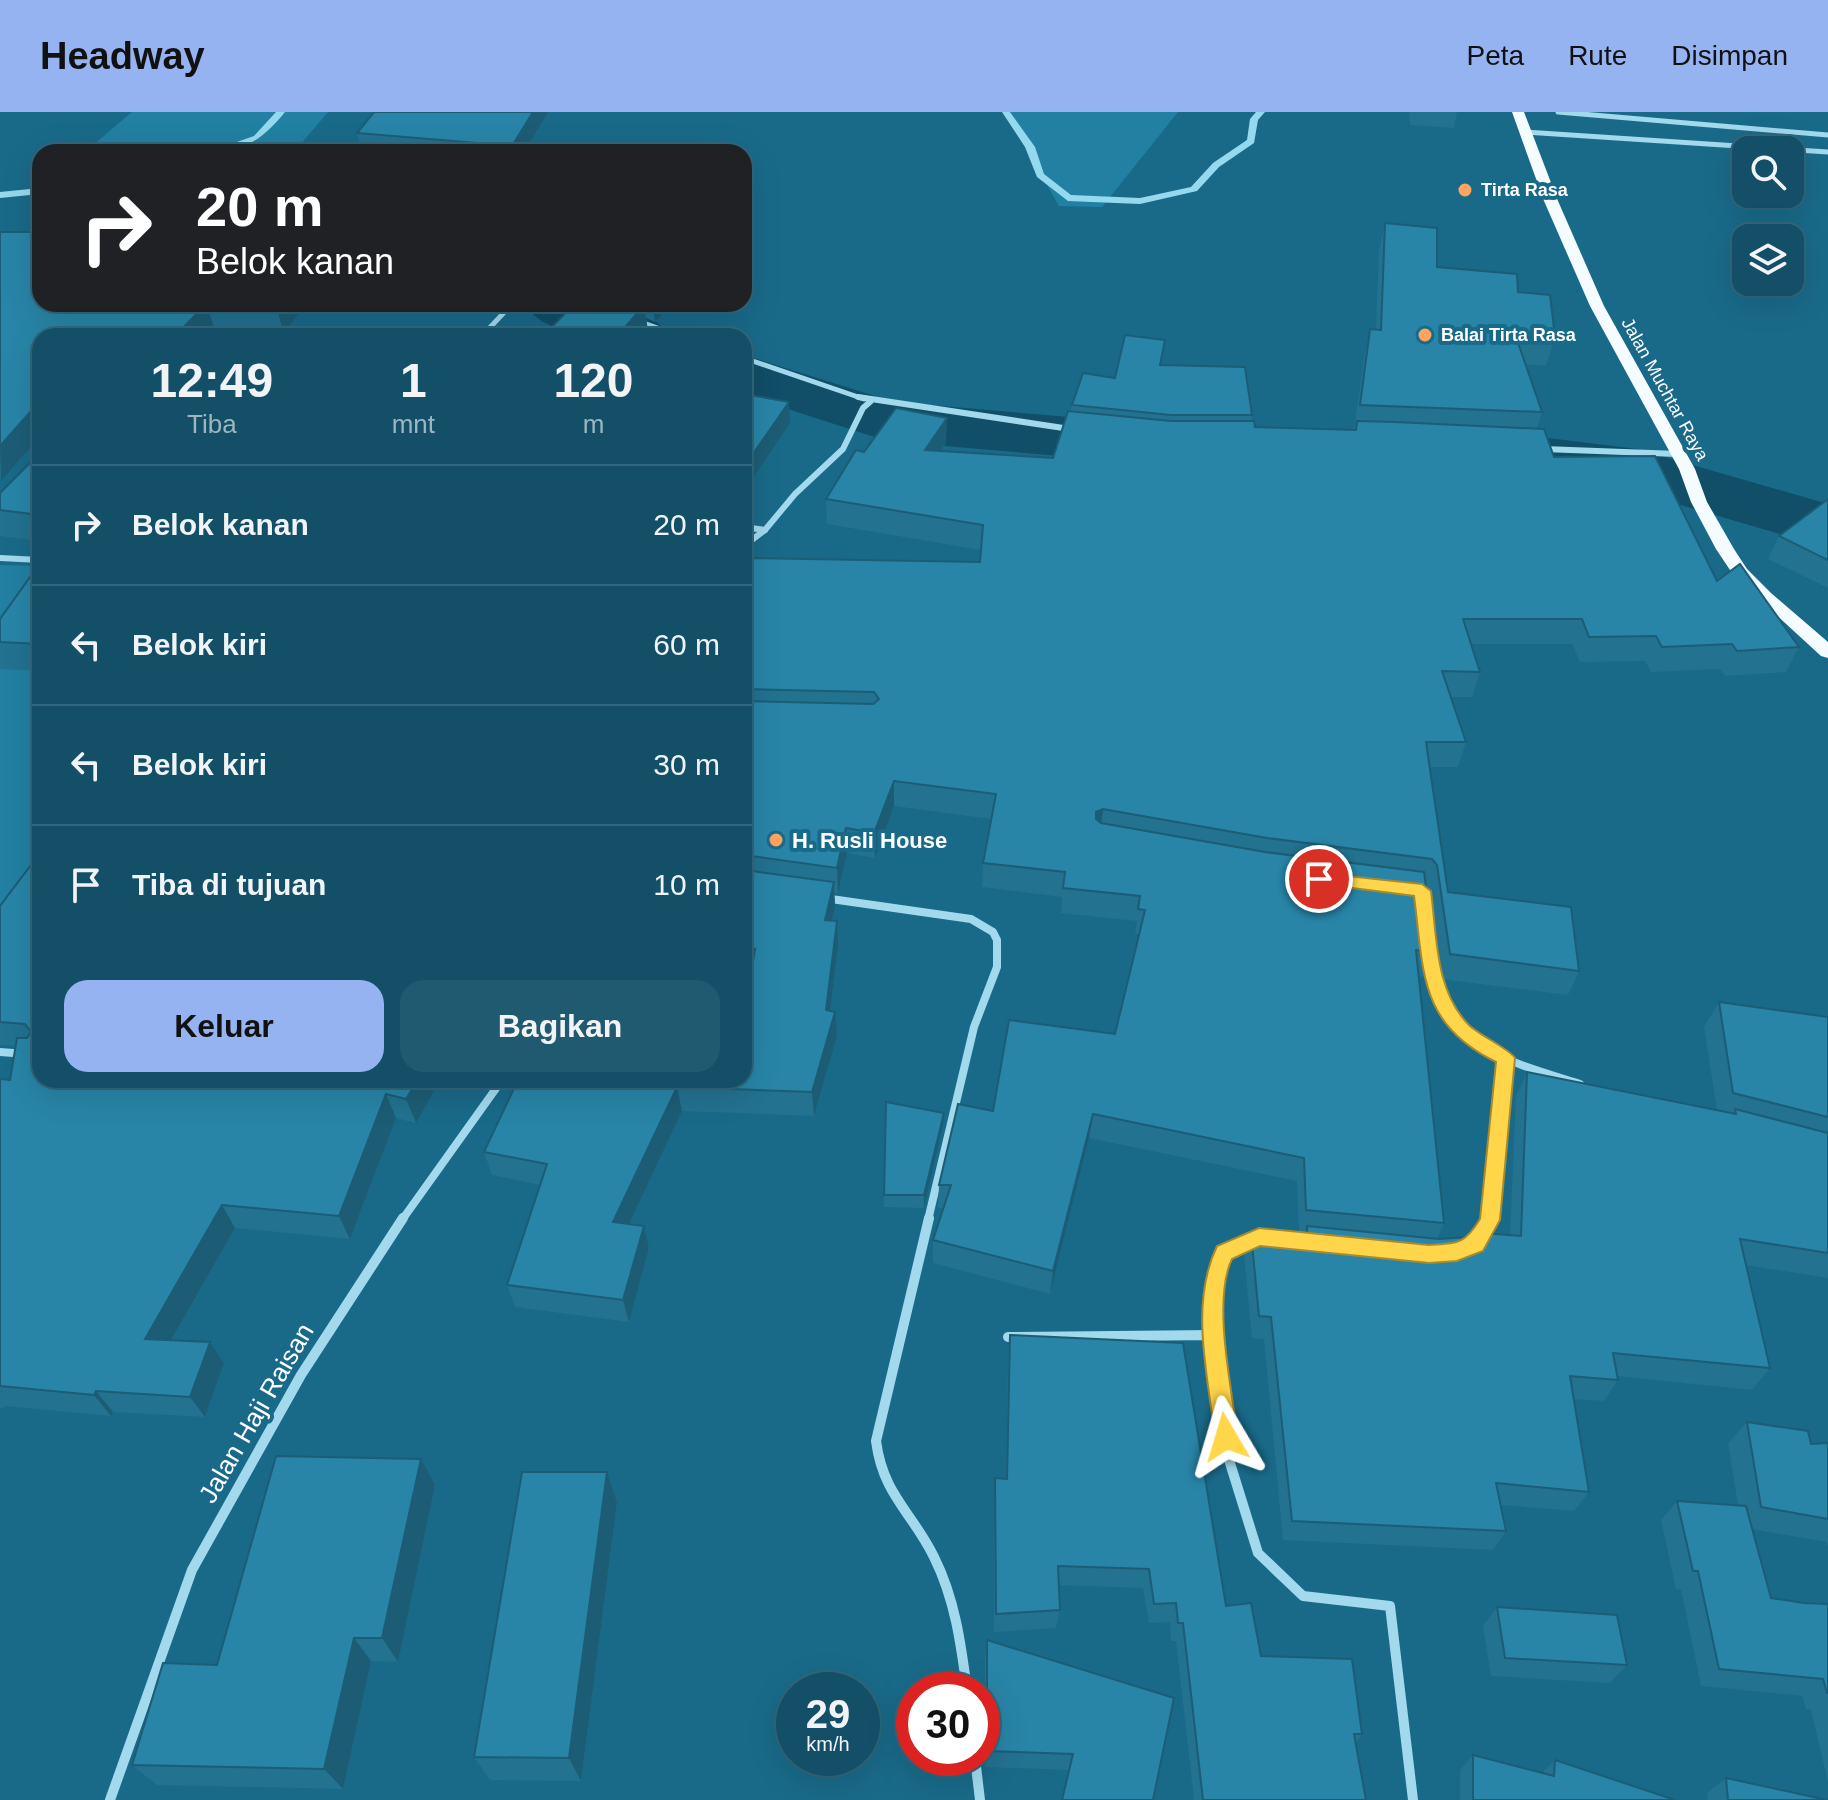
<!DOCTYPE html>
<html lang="id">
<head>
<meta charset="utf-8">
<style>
  body { margin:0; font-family:Helvetica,sans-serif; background:#205a70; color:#f1f3f6; height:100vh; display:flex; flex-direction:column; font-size:30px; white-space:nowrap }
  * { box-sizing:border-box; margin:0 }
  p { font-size:26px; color:#9db5c0 }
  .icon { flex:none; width:44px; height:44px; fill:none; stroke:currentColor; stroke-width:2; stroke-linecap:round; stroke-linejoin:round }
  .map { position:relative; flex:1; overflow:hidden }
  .drawer { position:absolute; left:32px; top:216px; width:720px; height:760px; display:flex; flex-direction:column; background:#135067; border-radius:24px; box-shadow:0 8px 32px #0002,0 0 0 2px #32677b }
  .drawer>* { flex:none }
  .guide { position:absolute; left:32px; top:32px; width:720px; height:168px; border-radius:24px; box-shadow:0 8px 32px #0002,0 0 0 2px #32677b; background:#202124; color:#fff; overflow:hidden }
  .tools { position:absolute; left:1732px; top:24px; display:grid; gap:16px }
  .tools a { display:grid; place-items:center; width:72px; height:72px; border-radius:16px; background:#135067; box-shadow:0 8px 32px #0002,0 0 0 2px #32677b; font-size:40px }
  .speed { position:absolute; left:776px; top:1560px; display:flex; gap:16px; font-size:40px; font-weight:700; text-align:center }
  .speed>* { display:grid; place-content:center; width:104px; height:104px; border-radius:50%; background:#135067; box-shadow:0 8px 32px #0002,0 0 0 2px #32677b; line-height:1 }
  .speed small { font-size:20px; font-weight:400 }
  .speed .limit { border:12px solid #d22; background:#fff; color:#111 }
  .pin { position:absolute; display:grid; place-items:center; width:68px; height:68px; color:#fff; margin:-34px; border:4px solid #fff; border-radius:50%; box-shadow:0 2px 8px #0007 }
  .me { position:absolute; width:88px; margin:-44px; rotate:353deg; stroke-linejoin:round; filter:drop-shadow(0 0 6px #0008) }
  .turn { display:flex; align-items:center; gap:28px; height:168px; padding:0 32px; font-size:36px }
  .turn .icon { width:104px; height:104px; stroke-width:2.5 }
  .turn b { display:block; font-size:56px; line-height:68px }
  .eta { display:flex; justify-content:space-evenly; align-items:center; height:136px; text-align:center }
  .eta b { font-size:48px; font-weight:700; line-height:56px }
  .primary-button { display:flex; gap:16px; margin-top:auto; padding:16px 32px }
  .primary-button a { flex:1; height:92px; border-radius:24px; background:#95b2f1; color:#111; font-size:32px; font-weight:700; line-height:92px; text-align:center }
  .primary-button a+a { background:#205a70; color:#f1f3f6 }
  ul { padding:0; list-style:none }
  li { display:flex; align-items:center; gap:24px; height:120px; padding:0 32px; border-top:2px solid #32677b }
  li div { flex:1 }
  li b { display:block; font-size:30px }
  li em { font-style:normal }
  header { display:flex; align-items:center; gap:48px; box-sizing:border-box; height:112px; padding:0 40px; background:#95b2f1; color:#111 }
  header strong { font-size:38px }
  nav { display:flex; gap:44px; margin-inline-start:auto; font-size:28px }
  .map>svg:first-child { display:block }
  .green { fill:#2280a2 }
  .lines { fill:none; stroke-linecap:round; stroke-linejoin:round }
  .stream { fill:#95d9ef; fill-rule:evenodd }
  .river { fill:#114e67; fill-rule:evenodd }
  .minor-far3 { stroke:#a2d9ed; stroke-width:5 }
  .minor-far2 { stroke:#a2d9ed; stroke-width:6 }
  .minor-far1 { stroke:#a2d9ed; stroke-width:8 }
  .minor { stroke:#a2d9ed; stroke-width:10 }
  .trunk { fill:#f4fcff; fill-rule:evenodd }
  .wall { fill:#227290 }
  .shaded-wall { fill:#1c5d75 }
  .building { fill:#2885a7; stroke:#1c5d75; stroke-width:2 }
  .route { fill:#ffd54a; stroke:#a68a30; stroke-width:2 }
  .poi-dot { fill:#ffa35e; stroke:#196a89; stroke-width:3 }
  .labels { text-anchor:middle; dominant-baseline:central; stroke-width:8; stroke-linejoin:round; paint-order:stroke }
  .far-poi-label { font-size:18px; font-weight:bold; fill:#fff; stroke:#196a89; text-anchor:start }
  .far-street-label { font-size:18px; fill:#fff; stroke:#196a89 }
  .poi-label { font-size:22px; font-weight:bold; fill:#fff; stroke:#196a89; text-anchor:start }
  .near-street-label { font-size:26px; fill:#fff; stroke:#196a89 }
</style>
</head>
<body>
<header>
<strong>Headway</strong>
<nav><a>Peta</a><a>Rute</a><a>Disimpan</a></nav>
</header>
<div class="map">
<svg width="1828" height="1688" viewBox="0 0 1828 1688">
  <rect width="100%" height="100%" fill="#196a89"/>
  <!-- green -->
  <g class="green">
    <polygon points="132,0 328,0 294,40 85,40"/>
    <polygon points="1005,0 1178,0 1102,95 1059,94"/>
    <polygon points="0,453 40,454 40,839 0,838"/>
  </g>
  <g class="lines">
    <!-- stream -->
    <g class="stream">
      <path d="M276 0H285C263 27 245 40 208 40L254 24Z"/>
      <polygon points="1002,0 1010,0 1035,35 1044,62 1071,83 1140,86 1191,75 1213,51 1247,28 1250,7 1256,0 1265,0 1258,8 1254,31 1219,55 1197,79 1140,92 1068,89 1037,65 1025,35"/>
      <polygon points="40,76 40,82 0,86 0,80"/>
    </g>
    <!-- river -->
    <g class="river">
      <path d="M524 192C568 192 642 183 670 224 626 224 552 233 524 192Z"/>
      <polygon points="744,243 894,290 1187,315 1211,321 1221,335 1211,349 1187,355 887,329 744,283"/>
      <polygon points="1540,325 1637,337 1828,392 1828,436 1629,378 1516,359 1506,345 1516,331"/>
    </g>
    <!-- minor-far3 -->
    <g class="minor-far3">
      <polyline points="1558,0 1828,23"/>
      <polyline points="1525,20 1828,40"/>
      <polyline points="638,209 680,224"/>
      <polyline points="482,224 512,192"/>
      <polyline points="744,246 864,287"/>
    </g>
    <!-- minor-far2 -->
    <g class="minor-far2">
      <polyline points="858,285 1070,317"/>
      <polyline points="1543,337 1678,342"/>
      <polyline points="744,415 765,418"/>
      <polyline points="744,434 765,418 795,382 843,337 863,296 871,289"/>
      <polyline points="0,446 40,448"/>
    </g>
    <!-- minor-far1 -->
    <g class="minor-far1">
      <polyline points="824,786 971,807 993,820 997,828 997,855 974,915 928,1108"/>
      <path d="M1430 839C1432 851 1431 864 1435 876 1453 938 1526 955 1580 972"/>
      <polyline points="0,940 40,943"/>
      <polyline points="402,1108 502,968"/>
      <polyline points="1490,1108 1506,946"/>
    </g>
    <!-- minor -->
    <g class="minor">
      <path d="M929 1106 876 1329C883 1383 912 1400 934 1445 955 1487 961 1532 967 1578"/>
      <polyline points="1478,1129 1490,1106"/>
      <polyline points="1213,1223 1215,1159 1224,1140 1257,1126"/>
      <polyline points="1008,1225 1213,1223 1230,1351 1258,1441 1303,1484 1390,1494 1413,1688"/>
      <polyline points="975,1646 980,1688"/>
      <polyline points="110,1688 192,1458 301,1263 403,1106"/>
    </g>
    <!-- trunk -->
    <polygon class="trunk" points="1512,0 1524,0 1558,89 1604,194 1695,357 1707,390 1734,437 1747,457 1771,481 1828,530 1828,546 1821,544 1734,464 1716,437 1691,390 1679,357 1590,194 1544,89"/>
  </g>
  <!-- wall -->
  <g class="wall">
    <polygon points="374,0 548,0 524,40 362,40 357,21"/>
    <polygon points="1409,0 1457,0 1454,16 1410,13"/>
    <polygon points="1385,111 1437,155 1518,180 1555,225 1546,254 1525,252 1542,300 1537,316 1554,345 1717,469 1799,535 1786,560 1725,564 1720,557 1651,560 1645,549 1580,550 1572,532 1471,532 1480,560 1472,585 1451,585 1466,630 1458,655 1430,655 1448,780 1579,859 1568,883 1441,867 1429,778 1426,775 1435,840 1426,865 1418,864 1444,1111 1437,1127 1510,1123 1516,984 1527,960 1717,998 1704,915 1719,890 1828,905 1828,1017 1826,1020 1828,1021 1828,1166 1746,1153 1770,1256 1752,1278 1617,1264 1618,1268 1604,1289 1574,1287 1589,1380 1574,1399 1500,1393 1506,1419 1493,1438 1283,1428 1264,1227 1252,1226 1244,1144 1251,1121 1304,1124 1304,1121 1299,1121 1297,1069 1089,1026 1050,1182 933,1151 933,1128 944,1096 938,1096 939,1073 993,999 1115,922 1139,822 1135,822 1137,809 1061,801 1062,785 982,775 983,751 991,707 894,694 875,746 847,741 838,781 834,781 835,795 832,809 838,834 830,899 837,924 814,1004 682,999 628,1112 644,1114 649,1136 629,1210 515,1195 507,1173 540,1073 492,1063 484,1040 518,968 744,968 751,861 744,860 744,446 980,450 981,438 827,412 826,387 864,340 946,331 941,339 1053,346 1071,299 1072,293 1115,266 1161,253 1252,303 1251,309 1255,315 1354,318 1364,246 1370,217 1376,218 1379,138"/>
    <polygon points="0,120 40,192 306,192 284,221 214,215 40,224 0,369"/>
    <polygon points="574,192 671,192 655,210 646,206 648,219 643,224 543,224"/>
    <polygon points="40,341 40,429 0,424 0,381"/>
    <polygon points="1828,387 1828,476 1768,447 1779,424"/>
    <polygon points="40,451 40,559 0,557 0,507"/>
    <polygon points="40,741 40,968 440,968 416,1011 396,1006 350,1127 235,1116 172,1228 210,1230 224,1251 205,1305 113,1300 111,1304 5,1294 4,1296 0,1296 0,967 10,968 15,934 0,933 0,794"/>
    <polygon points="944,1001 943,1013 924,1096 884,1095 884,1083"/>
    <polygon points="1010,1223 1226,1494 1261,1544 1362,1622 1356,1631 1366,1688 1194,1688 1176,1529 1171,1529 1170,1510 1149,1511 1143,1476 1059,1473 1060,1498 1056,1516 994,1520 994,1387 995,1366 1006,1367 1008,1246"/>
    <polygon points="1747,1310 1811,1332 1828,1331 1828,1435 1826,1430 1752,1417 1771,1486 1804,1491 1828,1492 1828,1670 1811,1598 1806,1597 1802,1584 1701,1574 1681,1477 1676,1477 1661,1408 1677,1389 1738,1393 1728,1331"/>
    <polygon points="607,1360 617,1390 581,1669 490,1668 474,1645"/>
    <polygon points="435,1373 398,1550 371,1549 343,1677 157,1673 132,1653 217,1553"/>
    <polygon points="1497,1495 1627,1553 1610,1571 1491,1564 1483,1514"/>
    <polygon points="987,1528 1174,1586 1069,1658 985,1655 985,1546"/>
    <polygon points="1473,1643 1542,1661 1555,1648 1675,1688 1460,1688 1460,1658"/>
    <polygon points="1726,1666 1827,1688 1708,1688 1707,1681"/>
  </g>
  <!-- shaded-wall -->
  <g class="shaded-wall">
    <polygon points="533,0 548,0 524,40 513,40 512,34"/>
    <polygon points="206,192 214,215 205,224 175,224"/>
    <polygon points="282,192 306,192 284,221 277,198"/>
    <polygon points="653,192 671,192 655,210"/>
    <polygon points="644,194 648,219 643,224 617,224"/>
    <polygon points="40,289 40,324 1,369 0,334"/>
    <polygon points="789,290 790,311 744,379 744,355"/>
    <polygon points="947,306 946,331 925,362 925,338"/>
    <polygon points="894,669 894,694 875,746 874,721"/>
    <polygon points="1103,697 1100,722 1093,725 1096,700"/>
    <polygon points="846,716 847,741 838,781 837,756"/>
    <polygon points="834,770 835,795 826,833 825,808"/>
    <polygon points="837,809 838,834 827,923 826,898"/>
    <polygon points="835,900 837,924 814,1004 812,980"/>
    <polygon points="418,968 440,968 416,1011 406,987"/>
    <polygon points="677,975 682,999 619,1133 613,1110"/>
    <polygon points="386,982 396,1006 350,1127 339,1104"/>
    <polygon points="944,1001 943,1013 924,1096 924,1083"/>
    <polygon points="1093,1002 1089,1026 1050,1182 1053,1159"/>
    <polygon points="222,1093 235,1116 160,1248 145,1227"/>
    <polygon points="644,1114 649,1136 629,1210 623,1188"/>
    <polygon points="210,1230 224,1251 205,1305 190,1285"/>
    <polygon points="96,1279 113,1300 111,1304 94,1283"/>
    <polygon points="421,1347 435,1373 398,1550 382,1526"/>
    <polygon points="607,1360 617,1390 581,1669 569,1646"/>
    <polygon points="354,1526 371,1549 343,1677 324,1657"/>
  </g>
  <!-- building -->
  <g class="building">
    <polygon points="374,0 533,0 512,34 357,21"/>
    <polygon points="1385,111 1437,116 1437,155 1517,162 1518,180 1550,183 1555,225 1515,222 1542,300 1360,293 1370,217 1381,218"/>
    <polygon points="0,120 40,120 40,192 282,192 277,198 206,192 175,224 40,224 40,289 0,334"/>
    <polygon points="574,192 639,192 644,194 617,224 543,224"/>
    <polygon points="1125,223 1165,228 1160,253 1245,255 1252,303 1171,303 1072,293 1083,261 1115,266"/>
    <polygon points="744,282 789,290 744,355"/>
    <polygon points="896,296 947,306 925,338 1053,346 1068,299 1171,309 1254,309 1255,315 1356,318 1357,309 1395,310 1544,317 1554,345 1655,344 1717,469 1740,452 1799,535 1737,539 1732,532 1662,535 1656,524 1589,525 1582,507 1463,507 1480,560 1442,559 1466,630 1426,630 1448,780 1571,795 1579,859 1450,842 1437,753 1432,747 1267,726 1103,697 1096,700 1096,707 1101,711 1265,740 1424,760 1435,840 1416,838 1444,1111 1306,1098 1304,1046 1093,1002 1053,1159 933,1128 951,1073 939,1073 958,992 993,999 1009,908 1115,922 1145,798 1138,797 1140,784 1063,776 1065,760 983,751 996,682 894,669 874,721 846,716 837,756 744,743 744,589 873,592 879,587 874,580 744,577 744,446 980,450 983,413 826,387 856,338 864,340"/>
    <polygon points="40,341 40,403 0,398 0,381"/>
    <polygon points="1828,387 1828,448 1779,424"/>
    <polygon points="40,451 40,532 0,530 0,507"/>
    <polygon points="40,741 40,968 418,968 406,987 386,982 339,1104 222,1093 145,1227 210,1230 190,1285 96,1279 94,1283 0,1274 0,967 10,968 17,926 27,926 31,920 25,912 0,910 0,794"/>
    <polygon points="744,758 834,770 825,808 837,809 826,898 835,900 812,980 677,975 613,1110 644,1114 623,1188 507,1173 547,1052 484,1040 518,968 744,968 744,903 755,837 744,836"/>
    <polygon points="1719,890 1828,905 1828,1005 1733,981"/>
    <polygon points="1527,960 1736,1002 1735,997 1828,1021 1828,1141 1740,1127 1770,1256 1613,1241 1618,1268 1570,1264 1589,1380 1496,1371 1506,1419 1292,1409 1271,1205 1259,1204 1251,1121 1307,1124 1307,1114 1439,1127 1469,1125 1482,1121 1521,1124"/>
    <polygon points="886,990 944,1001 924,1083 884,1083"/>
    <polygon points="1010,1223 1183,1231 1226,1494 1251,1491 1261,1544 1352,1547 1362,1622 1354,1622 1366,1688 1203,1688 1183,1511 1178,1511 1176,1491 1154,1492 1149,1457 1058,1454 1060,1498 996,1502 995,1366 1007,1367"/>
    <polygon points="1747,1310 1808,1319 1811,1332 1828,1331 1828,1407 1761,1395"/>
    <polygon points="276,1344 421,1347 382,1526 354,1526 324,1657 132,1653 163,1551 217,1553"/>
    <polygon points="522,1360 607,1360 569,1646 474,1645"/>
    <polygon points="1677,1389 1746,1394 1771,1486 1804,1491 1828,1492 1828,1581 1827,1581 1823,1567 1719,1557 1698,1459 1693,1459"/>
    <polygon points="1497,1495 1617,1503 1627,1553 1505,1546"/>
    <polygon points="987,1528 1174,1586 1153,1688 1062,1688 1073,1642 987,1639"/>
    <polygon points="1473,1643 1554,1664 1555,1648 1675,1688 1473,1688"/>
    <polygon points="1726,1666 1827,1688 1728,1688"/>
  </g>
  <!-- route -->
  <path class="route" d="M1319 761 1422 772 1431 779C1437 825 1435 880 1470 914 1481 924 1511 938 1515 946L1500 1108 1483 1139 1457 1149 1429 1151 1260 1134 1232 1147C1212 1188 1232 1279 1238 1325L1234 1333 1226 1336 1218 1333 1215 1325C1208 1264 1189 1192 1217 1134L1259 1116 1429 1133C1458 1131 1464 1133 1480 1107L1496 950C1418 912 1424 859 1414 784L1313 771 1311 767 1313 763Z"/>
  <!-- markers -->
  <g class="poi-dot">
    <circle cx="1465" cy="78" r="8"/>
    <circle cx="1425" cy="223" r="8"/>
    <circle cx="776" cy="728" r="8"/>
  </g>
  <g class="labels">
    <!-- far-poi labels -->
    <g class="far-poi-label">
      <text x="1481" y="78">Tirta Rasa</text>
      <text x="1441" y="223">Balai Tirta Rasa</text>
    </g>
    <!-- far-street labels -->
    <g class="far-street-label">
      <text transform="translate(1665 277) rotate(61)">Jalan Muchtar Raya</text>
    </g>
    <!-- poi labels -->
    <g class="poi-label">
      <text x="792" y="728">H. Rusli House</text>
    </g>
    <!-- near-street labels -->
    <g class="near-street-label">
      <text transform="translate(256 1301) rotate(-60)">Jalan Haji Raisan</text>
    </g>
  </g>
</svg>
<div class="tools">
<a><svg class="icon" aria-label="search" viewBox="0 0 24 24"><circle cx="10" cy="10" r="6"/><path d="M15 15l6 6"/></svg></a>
<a><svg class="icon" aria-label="layers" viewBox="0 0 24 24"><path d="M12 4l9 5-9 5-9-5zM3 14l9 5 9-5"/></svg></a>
</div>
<div class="speed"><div>29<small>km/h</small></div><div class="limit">30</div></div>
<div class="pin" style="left:1319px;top:767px;background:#d93025"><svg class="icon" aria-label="arrive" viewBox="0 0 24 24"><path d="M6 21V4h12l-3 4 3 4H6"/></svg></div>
<svg class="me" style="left:1226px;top:1325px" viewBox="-20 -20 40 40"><path d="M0-17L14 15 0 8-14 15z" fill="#ffd54a" stroke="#fff" stroke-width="4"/></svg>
<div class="guide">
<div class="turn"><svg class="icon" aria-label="right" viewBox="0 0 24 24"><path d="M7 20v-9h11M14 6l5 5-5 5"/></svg><div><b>20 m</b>Belok kanan</div></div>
</div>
<section class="drawer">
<div class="eta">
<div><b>12:49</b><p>Tiba</p></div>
<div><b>1</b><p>mnt</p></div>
<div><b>120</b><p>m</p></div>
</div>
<ul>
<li><svg class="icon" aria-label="right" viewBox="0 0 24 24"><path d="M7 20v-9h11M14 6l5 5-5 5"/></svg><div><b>Belok kanan</b></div><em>20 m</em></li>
<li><svg class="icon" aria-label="left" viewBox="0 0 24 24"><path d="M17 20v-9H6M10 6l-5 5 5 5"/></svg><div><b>Belok kiri</b></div><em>60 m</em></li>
<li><svg class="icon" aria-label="left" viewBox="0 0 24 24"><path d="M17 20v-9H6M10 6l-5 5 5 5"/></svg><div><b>Belok kiri</b></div><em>30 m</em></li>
<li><svg class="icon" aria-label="arrive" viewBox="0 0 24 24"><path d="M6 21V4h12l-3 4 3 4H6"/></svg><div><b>Tiba di tujuan</b></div><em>10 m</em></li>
</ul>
<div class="primary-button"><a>Keluar</a><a>Bagikan</a></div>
</section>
</div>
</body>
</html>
